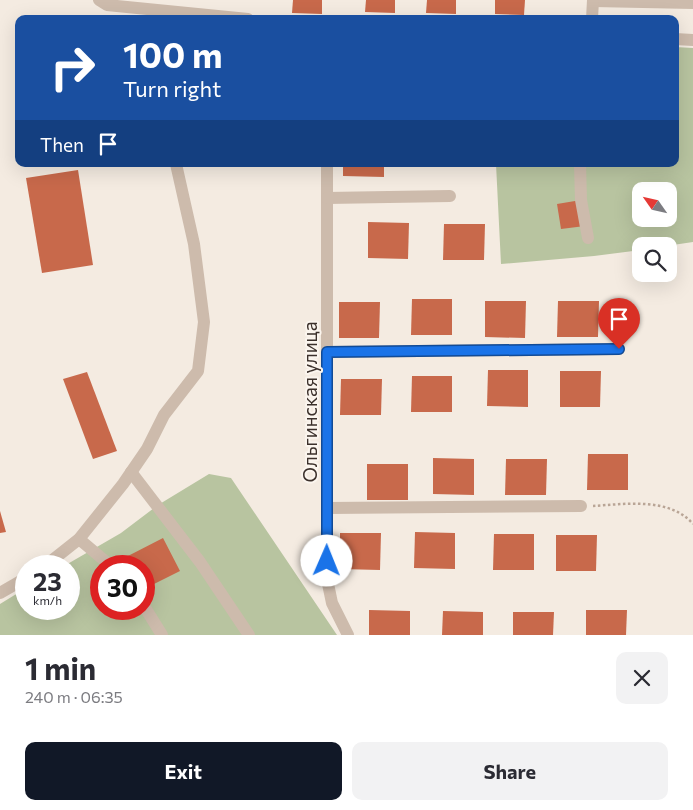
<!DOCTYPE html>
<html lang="en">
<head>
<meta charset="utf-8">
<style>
  body { margin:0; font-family:Commissioner,sans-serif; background:#f2f2f3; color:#2b2b33; height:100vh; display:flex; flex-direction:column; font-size:19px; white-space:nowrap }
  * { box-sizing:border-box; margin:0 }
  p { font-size:16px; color:#7c7c81 }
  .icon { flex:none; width:28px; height:28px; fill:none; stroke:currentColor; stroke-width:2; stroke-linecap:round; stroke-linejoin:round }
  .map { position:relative; height:635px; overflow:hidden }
  .panel { display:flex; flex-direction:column; background:#fff; flex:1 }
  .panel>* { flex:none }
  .guide { position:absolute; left:15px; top:15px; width:664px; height:152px; border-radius:10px; box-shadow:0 5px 20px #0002; background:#1a4fa0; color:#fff; overflow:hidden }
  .needle { width:32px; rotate:304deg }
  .fabs { position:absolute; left:632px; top:182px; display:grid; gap:10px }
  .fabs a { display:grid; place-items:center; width:45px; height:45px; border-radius:10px; background:#fff; box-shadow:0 5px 20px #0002; font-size:25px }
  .speed { position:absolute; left:15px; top:555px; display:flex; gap:10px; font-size:25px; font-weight:700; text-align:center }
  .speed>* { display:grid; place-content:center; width:65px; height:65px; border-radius:50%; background:#fff; box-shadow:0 5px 20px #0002; line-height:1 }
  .speed small { font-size:12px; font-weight:400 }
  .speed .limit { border:8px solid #d22; background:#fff; color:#111 }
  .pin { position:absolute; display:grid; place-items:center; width:42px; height:42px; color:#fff; margin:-51px -21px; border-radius:50% 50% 50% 0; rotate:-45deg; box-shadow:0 0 5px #0007 }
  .pin .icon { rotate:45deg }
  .me { position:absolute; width:55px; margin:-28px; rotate:1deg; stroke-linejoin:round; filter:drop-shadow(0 0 4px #0008) }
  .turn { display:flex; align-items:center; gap:18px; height:105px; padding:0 25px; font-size:22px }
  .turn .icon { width:65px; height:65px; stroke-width:2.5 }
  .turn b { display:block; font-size:35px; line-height:42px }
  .then { display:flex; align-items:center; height:48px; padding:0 25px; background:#0003; gap:10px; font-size:19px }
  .round { display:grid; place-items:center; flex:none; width:52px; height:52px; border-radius:10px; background:#f2f2f3 }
  .overview { display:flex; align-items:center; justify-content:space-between; height:85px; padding:0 25px }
  h1 { font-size:30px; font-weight:700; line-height:38px }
  .primary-button { display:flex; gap:10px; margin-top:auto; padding:10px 25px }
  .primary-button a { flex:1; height:58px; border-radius:10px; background:#111827; color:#fff; font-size:20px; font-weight:700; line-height:58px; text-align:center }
  .primary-button a+a { background:#f2f2f3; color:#2b2b33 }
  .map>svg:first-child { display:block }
  .green { fill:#b8c4a0; fill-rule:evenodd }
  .building { fill:#c8694b }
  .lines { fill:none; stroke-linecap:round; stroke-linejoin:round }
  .path { stroke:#b9a596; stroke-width:2.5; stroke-dasharray:2.5 2.5; stroke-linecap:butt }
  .minor { stroke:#cdbbac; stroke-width:12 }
  .route-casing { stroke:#114b97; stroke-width:12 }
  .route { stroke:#1a73e8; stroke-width:9 }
  .labels { text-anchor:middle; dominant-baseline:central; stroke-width:4; stroke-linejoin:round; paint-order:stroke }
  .street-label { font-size:19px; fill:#3b302b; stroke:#fbf5ee }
</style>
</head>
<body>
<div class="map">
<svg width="693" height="635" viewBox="0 0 693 635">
  <rect width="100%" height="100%" fill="#f4ebe1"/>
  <!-- green -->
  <g class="green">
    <path d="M675 47 693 48V242L666 246H641V250L594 256 501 264 496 164H675ZM641 191H669V219H641Z"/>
    <path d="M209 474 231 478 337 635H0V604L26 588V609H69V566H64L121 533 158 505ZM101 566H144V609H101Z"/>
  </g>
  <!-- building -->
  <g class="building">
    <polygon points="293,0 322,0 322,14 292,13"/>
    <polygon points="366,0 395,0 395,13 365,12"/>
    <polygon points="427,0 456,0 456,14 426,13"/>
    <polygon points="495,0 525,0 524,15 495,14"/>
    <polygon points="343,164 384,164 384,177 343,176"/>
    <polygon points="78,170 93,265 42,273 26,178"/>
    <polygon points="581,200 585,226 561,229 557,204"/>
    <polygon points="368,222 409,223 408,259 368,258"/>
    <polygon points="444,224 485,224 484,260 443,260"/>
    <polygon points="412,299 452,299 452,335 411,335"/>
    <polygon points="485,301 526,301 525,338 485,337"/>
    <polygon points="558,301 599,301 598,337 557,337"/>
    <polygon points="339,302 380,302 379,338 339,338"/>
    <polygon points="488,370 528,370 528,407 487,406"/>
    <polygon points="560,371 601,371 600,407 560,407"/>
    <polygon points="87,372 117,451 93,459 63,379"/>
    <polygon points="412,376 452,376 452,412 411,412"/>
    <polygon points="341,379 382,379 381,415 340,415"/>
    <polygon points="588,454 628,454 628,490 587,490"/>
    <polygon points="433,458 474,459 474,495 433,494"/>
    <polygon points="506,459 547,459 546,495 505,495"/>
    <rect x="367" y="464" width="41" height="36"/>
    <polygon points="0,511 6,532 0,533"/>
    <polygon points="415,532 455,533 455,569 414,568"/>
    <polygon points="340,533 381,533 380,570 340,569"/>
    <polygon points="494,534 534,534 534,570 493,570"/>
    <polygon points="556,535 597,535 596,571 556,571"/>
    <polygon points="163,538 180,571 144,589 144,566 131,566 126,557"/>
    <polygon points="369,610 410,611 410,635 369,635"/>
    <polygon points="586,610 627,610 626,635 586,635"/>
    <polygon points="443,611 483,612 483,635 442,635"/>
    <polygon points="513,612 554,612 553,635 513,635"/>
  </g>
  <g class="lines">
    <!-- path -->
    <path class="path" d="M593 506C625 504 670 497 693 524"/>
    <!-- minor -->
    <g class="minor">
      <polyline points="99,0 107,5 248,19"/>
      <polyline points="593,1 693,3"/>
      <polyline points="592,19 593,0"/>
      <polyline points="675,39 693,40"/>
      <polyline points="327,164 327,579 332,603 348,635"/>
      <polyline points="580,164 581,200 588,238"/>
      <polyline points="327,198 450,196"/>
      <polyline points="327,352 619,349"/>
      <polyline points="131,472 200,562 249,635"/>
      <polyline points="328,508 581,506"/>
      <polyline points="79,539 111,566"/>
      <polyline points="45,566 79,539 123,484 147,449 164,415 198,371 204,322 194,244 176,164"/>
      <polyline points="0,593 26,578"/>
      <polyline points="144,606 162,635"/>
    </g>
  </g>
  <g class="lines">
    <defs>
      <polyline id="route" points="327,561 327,352 619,349"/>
    </defs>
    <!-- route casing -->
    <use href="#route" class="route-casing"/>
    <!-- route -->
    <use href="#route" class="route"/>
  </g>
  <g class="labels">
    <!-- street labels -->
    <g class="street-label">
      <text transform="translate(309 402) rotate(-90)">Ольгинская улица</text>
    </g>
  </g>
</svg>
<div class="fabs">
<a><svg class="needle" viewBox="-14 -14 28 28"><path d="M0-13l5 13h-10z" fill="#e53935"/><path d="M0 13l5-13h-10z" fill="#7c7c81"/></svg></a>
<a><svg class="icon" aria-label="search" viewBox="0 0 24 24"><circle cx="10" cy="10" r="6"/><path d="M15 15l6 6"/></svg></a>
</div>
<div class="speed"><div>23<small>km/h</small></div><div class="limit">30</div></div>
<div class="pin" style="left:619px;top:349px;background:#d93025"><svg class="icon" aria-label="arrive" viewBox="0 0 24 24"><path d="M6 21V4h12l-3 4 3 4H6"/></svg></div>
<svg class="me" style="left:327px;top:561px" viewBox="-20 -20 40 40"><circle r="19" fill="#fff"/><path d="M0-13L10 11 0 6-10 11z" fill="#1a73e8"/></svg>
<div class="guide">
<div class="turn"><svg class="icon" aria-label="right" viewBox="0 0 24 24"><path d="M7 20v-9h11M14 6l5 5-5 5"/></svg><div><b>100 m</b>Turn right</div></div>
<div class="then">Then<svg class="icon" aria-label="arrive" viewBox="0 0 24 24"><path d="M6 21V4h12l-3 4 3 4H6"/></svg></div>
</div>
</div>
<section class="panel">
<div class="overview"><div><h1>1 min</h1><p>240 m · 06:35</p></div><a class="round"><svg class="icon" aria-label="close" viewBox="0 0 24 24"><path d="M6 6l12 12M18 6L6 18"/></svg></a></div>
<div class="primary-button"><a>Exit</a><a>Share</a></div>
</section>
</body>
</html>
